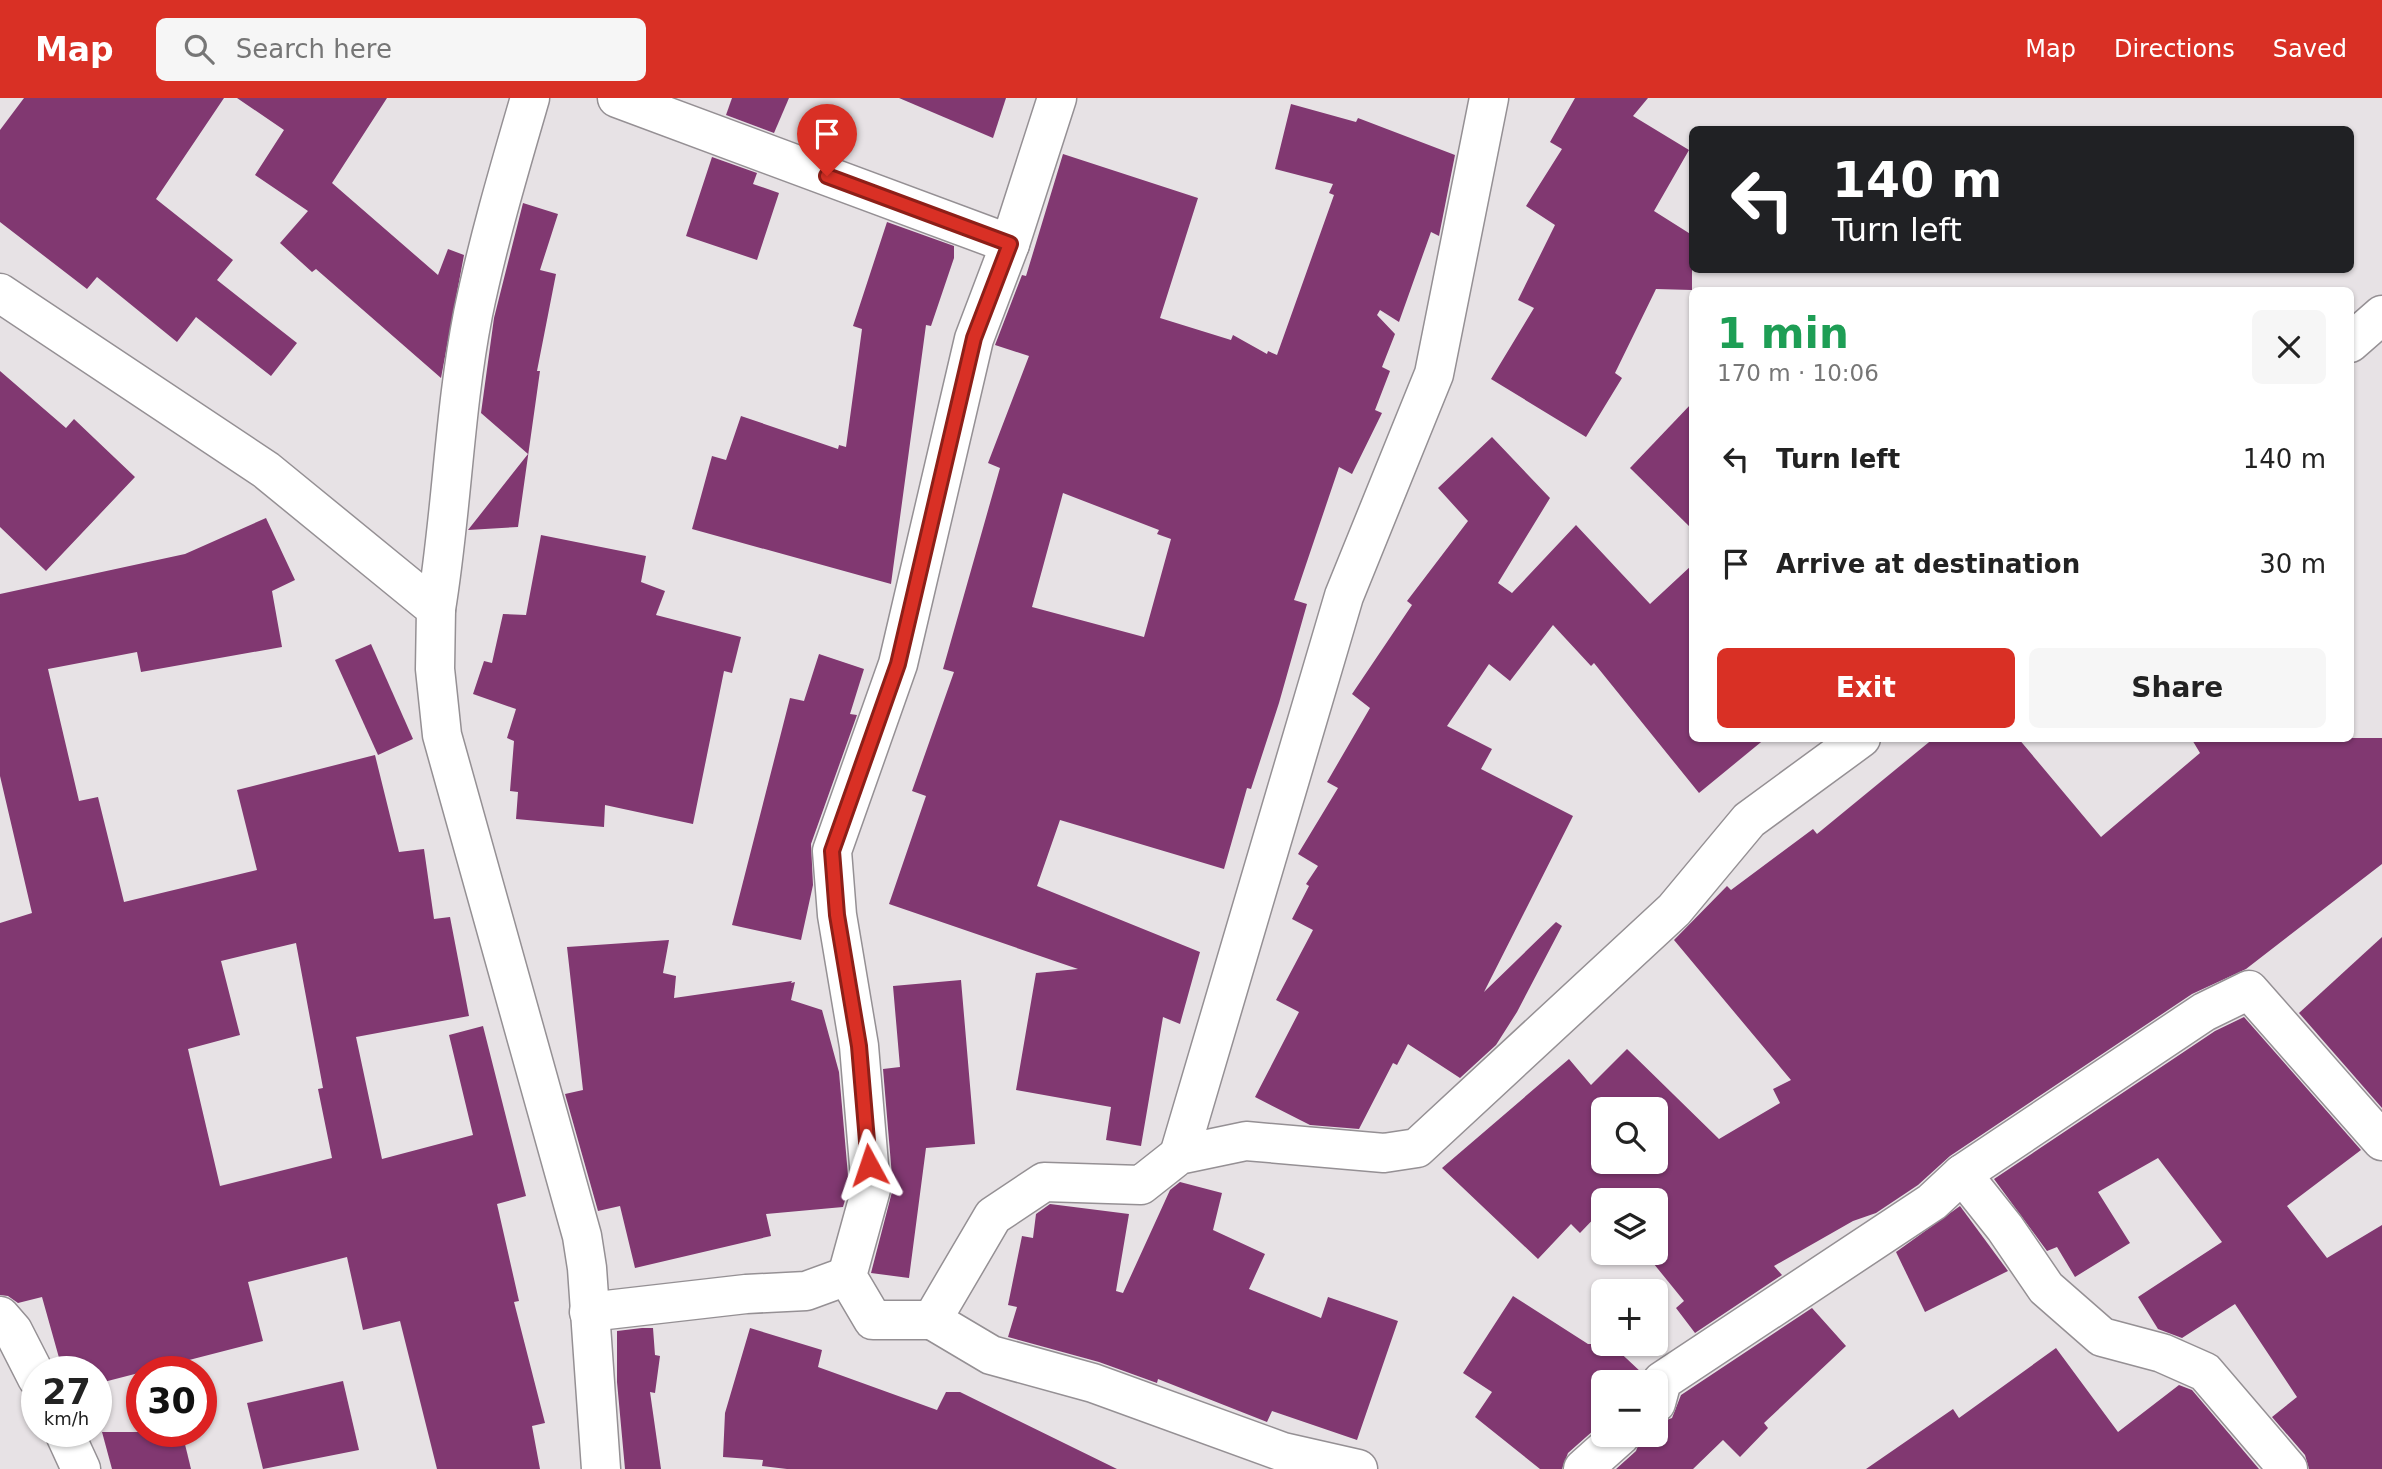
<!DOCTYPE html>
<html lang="en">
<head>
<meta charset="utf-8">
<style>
  body { margin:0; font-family:"DejaVu Sans",sans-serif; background:#f6f6f6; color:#222; height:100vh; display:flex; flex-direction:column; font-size:26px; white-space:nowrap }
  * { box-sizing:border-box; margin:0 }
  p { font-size:23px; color:#767676 }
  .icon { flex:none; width:38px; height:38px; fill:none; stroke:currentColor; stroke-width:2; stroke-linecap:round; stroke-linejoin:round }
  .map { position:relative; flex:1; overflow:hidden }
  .side { position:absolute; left:1689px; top:189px; width:665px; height:455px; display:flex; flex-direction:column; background:#fff; border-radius:10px; box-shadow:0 2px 5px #0004 }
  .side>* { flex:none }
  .top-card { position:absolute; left:1689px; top:28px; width:665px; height:147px; border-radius:10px; box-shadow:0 2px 5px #0004; background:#202124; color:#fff; overflow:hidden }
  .fabs { position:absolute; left:1591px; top:999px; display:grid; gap:14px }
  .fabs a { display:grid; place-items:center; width:77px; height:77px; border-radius:10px; background:#fff; box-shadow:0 2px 5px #0004; font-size:35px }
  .speed { position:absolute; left:21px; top:1258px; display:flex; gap:14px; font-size:35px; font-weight:700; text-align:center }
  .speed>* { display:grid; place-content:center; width:91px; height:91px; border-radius:50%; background:#fff; box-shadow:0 2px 5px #0004; line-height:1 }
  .speed small { font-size:18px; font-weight:400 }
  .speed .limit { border:10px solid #d22; background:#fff; color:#111 }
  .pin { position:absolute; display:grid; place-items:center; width:60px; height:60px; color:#fff; margin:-72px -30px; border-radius:50% 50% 50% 0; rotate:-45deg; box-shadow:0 0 7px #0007 }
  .pin .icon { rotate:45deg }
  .me { position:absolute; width:77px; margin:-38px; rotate:355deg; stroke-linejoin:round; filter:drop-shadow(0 0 5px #0008) }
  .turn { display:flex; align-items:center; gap:24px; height:147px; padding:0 28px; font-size:32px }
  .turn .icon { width:91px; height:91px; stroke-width:2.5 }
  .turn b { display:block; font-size:49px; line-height:60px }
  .round { display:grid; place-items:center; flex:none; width:74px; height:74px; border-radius:10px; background:#f6f6f6 }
  .head { display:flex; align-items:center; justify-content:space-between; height:119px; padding:0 28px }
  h1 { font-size:42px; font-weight:700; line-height:52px; color:#1e9e55 }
  .button { display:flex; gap:14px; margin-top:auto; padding:14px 28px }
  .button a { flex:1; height:80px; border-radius:10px; background:#d93025; color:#fff; font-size:28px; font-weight:700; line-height:80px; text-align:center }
  .button a+a { background:#f6f6f6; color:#222 }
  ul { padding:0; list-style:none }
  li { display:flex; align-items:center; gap:21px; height:105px; padding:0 28px }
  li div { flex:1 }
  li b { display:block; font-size:26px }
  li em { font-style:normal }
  header { display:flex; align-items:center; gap:42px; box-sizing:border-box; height:98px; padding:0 35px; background:#d93025; color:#fff }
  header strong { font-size:33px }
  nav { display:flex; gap:38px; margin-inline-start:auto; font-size:24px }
  .search { width:490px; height:63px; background:#f6f6f6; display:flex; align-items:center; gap:18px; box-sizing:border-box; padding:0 24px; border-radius:10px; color:#767676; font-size:26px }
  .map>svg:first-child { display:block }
  .building { fill:#813871; fill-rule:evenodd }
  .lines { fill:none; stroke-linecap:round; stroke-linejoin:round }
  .minor-casing { stroke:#959094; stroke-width:41 }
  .minor { stroke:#fff; stroke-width:38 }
  .route-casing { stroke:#8d1f18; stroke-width:18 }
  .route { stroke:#d93025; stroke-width:12 }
</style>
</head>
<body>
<header>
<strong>Map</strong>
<div class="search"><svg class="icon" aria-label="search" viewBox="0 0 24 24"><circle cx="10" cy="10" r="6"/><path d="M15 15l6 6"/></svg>Search here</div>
<nav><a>Map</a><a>Directions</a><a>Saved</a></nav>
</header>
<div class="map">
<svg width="2382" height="1371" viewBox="0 0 2382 1371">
  <rect width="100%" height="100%" fill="#e7e2e5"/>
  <!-- building -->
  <g class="building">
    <polygon points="24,0 224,0 156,101 233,162 217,182 297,245 271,278 196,219 177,244 97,179 87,191 0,124 0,32"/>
    <polygon points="237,0 387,0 332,85 438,177 448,151 464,157 441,280 316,171 312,174 280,145 308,113 255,77 284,32"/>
    <polygon points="732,0 789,0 774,35 726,17"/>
    <polygon points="899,0 1006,0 993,40"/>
    <polygon points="1575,0 1648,0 1633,18 1689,52 1654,113 1692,137 1692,192 1656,191 1615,275 1622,280 1586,339 1491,281 1534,210 1518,202 1555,127 1526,108 1562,51 1550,44"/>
    <path d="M1291 6 1356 24 1358 20 1455 57 1439 138 1431 134 1399 224 1380 212 1377 217 1395 236 1382 269 1390 273 1375 312 1382 315 1352 376 1339 369 1294 502 1307 506 1279 605 1251 691 1247 690 1224 771 1060 722 1037 788 1200 854 1180 926 1163 919 1141 1048 1106 1042 1111 1009 1016 992 1036 875 1078 871 889 806 926 698 912 693 954 574 943 571 1000 370 988 365 1029 258 995 247 1022 177 1026 178 1063 56 1198 100 1160 220 1231 242 1233 237 1267 256 1268 253 1277 257 1334 97 1329 95 1333 86 1275 71ZM1063 395 1159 432 1157 436 1171 441 1144 539 1032 509Z"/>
    <polygon points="712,59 757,75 753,86 779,95 757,162 686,138"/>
    <polygon points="523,105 558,116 540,172 556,176 537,273 540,273 518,429 468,432 528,356 481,315 494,220"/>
    <polygon points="887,124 954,148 954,160 931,228 926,227 891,486 692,431 712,358 726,362 741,318 838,351 839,347 846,349 862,231 853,228"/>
    <polygon points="0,273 66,330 74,321 135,379 46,473 0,429"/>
    <polygon points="1692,305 1692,431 1630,370"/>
    <polygon points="1492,339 1550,400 1498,485 1512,495 1576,427 1650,506 1692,467 1692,640 1766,640 1699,695 1594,565 1591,568 1553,527 1510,583 1489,566 1447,628 1492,651 1481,671 1573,718 1484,894 1556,824 1562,828 1517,914 1496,947 1460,980 1408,946 1397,967 1393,965 1359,1031 1310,1027 1255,999 1299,914 1276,902 1313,832 1292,821 1309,788 1306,786 1318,768 1298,756 1338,690 1327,684 1370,610 1352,596 1412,507 1407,503 1468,423 1438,390"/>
    <path d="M266 420 295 482 272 493 282 549 141 574 137 554 48 571 79 703 98 699 124 804 257 772 237 692 375 657 399 754 424 751 434 821 450 819 469 918 356 939 382 1061 473 1037 449 937 483 928 526 1098 497 1106 519 1203 514 1204 545 1325 532 1328 540 1371H437L400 1223 363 1232 347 1159 248 1184 263 1243 96 1286V1274H63L42 1199 18 1205 8 1198 0 1197V825L32 815 0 678V496L185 456ZM296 845 323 990 318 991 332 1060 220 1088 188 951 240 937 221 863Z"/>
    <polygon points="541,437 646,458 641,484 665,493 656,517 741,539 732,575 724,573 693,726 605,707 604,729 516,721 518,694 510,693 514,643 507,640 516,611 473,596 484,563 492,565 503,516 526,517"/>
    <polygon points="371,546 413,641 378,657 335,562"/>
    <polygon points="819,556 864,571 850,616 857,617 811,746 813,787 801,842 732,827 790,600 804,603"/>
    <path d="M1934 640H2018L2101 739 2200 655 2191 640H2382V766L2246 871 2192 896 1950 1058 1918 1087 1876 1115 1853 1123 1774 1168 1782 1177 1695 1235 1676 1210 1684 1203 1645 1155H1656V1102H1603V1111L1580 1135 1571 1126 1538 1161 1442 1070 1569 961 1591 987 1627 951 1719 1041 1780 1005 1773 991 1791 982 1674 842 1727 788 1731 792 1813 731 1817 736ZM1603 1012H1656V1064H1603Z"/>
    <polygon points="2382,839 2382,1010 2299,915"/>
    <polygon points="669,842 663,875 676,878 674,900 792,883 791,885 795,884 791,902 822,912 839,974 849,1089 843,1109 766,1116 771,1138 635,1170 620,1108 598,1113 565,996 583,992 567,849"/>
    <polygon points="961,882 975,1046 926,1050 909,1180 871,1175 893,1090 883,971 900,969 893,888"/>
    <polygon points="2244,919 2361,1052 2287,1108 2327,1160 2382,1127 2382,1371 2309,1371 2305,1357 2272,1319 2297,1299 2235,1206 2182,1240 2158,1231 2138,1199 2222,1144 2158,1060 2098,1094 2130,1145 2075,1179 2057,1149 2047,1153 1994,1081 2215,933"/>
    <polygon points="1180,1084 1222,1095 1213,1132 1265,1156 1249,1191 1321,1220 1328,1199 1398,1223 1357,1342 1272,1313 1267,1324 1158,1281 1157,1285 1099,1264 1008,1239 1017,1209 1008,1207 1022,1138 1033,1140 1036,1116 1050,1106 1129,1116 1116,1193 1123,1195 1170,1092"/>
    <polygon points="1960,1108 2008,1173 1925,1214 1896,1154"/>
    <polygon points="1513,1198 1588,1246 1611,1246 1642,1275 1639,1284 1603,1284 1603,1324 1568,1355 1562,1371 1540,1371 1475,1319 1492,1294 1463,1275"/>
    <polygon points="1812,1210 1846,1248 1764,1325 1768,1330 1740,1359 1723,1342 1693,1371 1616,1371 1636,1353 1642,1337 1656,1337 1656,1326 1672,1320 1681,1297"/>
    <polygon points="642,1230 653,1230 655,1257 660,1258 655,1295 650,1294 661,1371 625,1371 617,1284 617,1233"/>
    <polygon points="750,1230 822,1252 818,1269 937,1312 946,1294 960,1294 1117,1371 787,1371 762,1368 763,1362 723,1359 725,1315"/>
    <polygon points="2056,1250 2118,1334 2179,1287 2192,1292 2259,1371 1866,1371 1953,1311 1959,1320"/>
    <polygon points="343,1283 359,1352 263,1371 247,1305"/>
    <polygon points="102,1334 182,1334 191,1371 112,1371"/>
  </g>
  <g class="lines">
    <defs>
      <g id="minor">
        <polyline points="617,0 1010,146"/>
        <polyline points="1057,0 1010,146 974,241 898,566 832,753 837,817 859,948 871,1091 847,1178 873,1222 932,1222 993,1118 1044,1084 1141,1087 1179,1057 1246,1043 1384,1055 1417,1050 1674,812 1749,722 1861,640"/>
        <polyline points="0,195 266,372 436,511 435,571 442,637 582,1138 587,1170 601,1371"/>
        <polyline points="2350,245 2382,217"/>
        <path d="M436 511C452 414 454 313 473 216 488 143 509 72 530 0"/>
        <polyline points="1179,1057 1344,498 1434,276 1489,0"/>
        <polyline points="1962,1076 2005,1130 2046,1190 2102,1239 2162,1255 2205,1274 2288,1371"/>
        <polyline points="589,1214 746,1196 806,1193 847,1178"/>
        <polyline points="0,1218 13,1233 37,1280"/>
        <polyline points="932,1222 991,1257 1093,1285 1283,1354 1358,1371"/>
        <polyline points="1656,1305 1662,1283 1932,1104 1962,1076 2204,914 2249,892 2382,1043"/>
        <polyline points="64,1334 81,1371"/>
        <polyline points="1583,1371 1621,1337"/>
      </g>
    </defs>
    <!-- minor casing -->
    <use href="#minor" class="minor-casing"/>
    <!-- minor -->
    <use href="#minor" class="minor"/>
  </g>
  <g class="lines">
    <defs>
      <polyline id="route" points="827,78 1010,146 974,240 898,566 832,753 837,817 859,948 869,1067"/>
    </defs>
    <!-- route casing -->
    <use href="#route" class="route-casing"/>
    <!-- route -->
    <use href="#route" class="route"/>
  </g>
</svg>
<div class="fabs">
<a><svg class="icon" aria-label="search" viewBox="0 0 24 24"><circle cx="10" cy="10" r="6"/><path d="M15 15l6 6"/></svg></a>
<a><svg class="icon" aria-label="layers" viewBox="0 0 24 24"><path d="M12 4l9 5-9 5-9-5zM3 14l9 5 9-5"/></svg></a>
<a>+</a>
<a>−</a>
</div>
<div class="speed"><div>27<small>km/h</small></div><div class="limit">30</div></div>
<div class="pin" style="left:827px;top:78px;background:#d93025"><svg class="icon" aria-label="arrive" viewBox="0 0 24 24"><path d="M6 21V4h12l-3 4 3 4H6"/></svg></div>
<svg class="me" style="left:869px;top:1067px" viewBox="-20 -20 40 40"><path d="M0-17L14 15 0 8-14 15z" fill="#d93025" stroke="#fff" stroke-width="4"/></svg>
<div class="top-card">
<div class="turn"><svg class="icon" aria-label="left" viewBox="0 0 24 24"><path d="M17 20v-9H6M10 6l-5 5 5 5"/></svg><div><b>140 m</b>Turn left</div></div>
</div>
<section class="side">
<div class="head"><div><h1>1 min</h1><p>170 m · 10:06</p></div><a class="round"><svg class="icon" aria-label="close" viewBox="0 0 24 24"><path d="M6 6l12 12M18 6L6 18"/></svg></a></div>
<ul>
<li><svg class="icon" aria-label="left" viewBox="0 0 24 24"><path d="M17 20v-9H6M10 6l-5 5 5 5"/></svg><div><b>Turn left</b></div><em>140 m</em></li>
<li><svg class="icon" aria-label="arrive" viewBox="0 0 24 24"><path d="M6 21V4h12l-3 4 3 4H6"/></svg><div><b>Arrive at destination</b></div><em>30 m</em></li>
</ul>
<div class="button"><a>Exit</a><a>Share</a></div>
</section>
</div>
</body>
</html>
